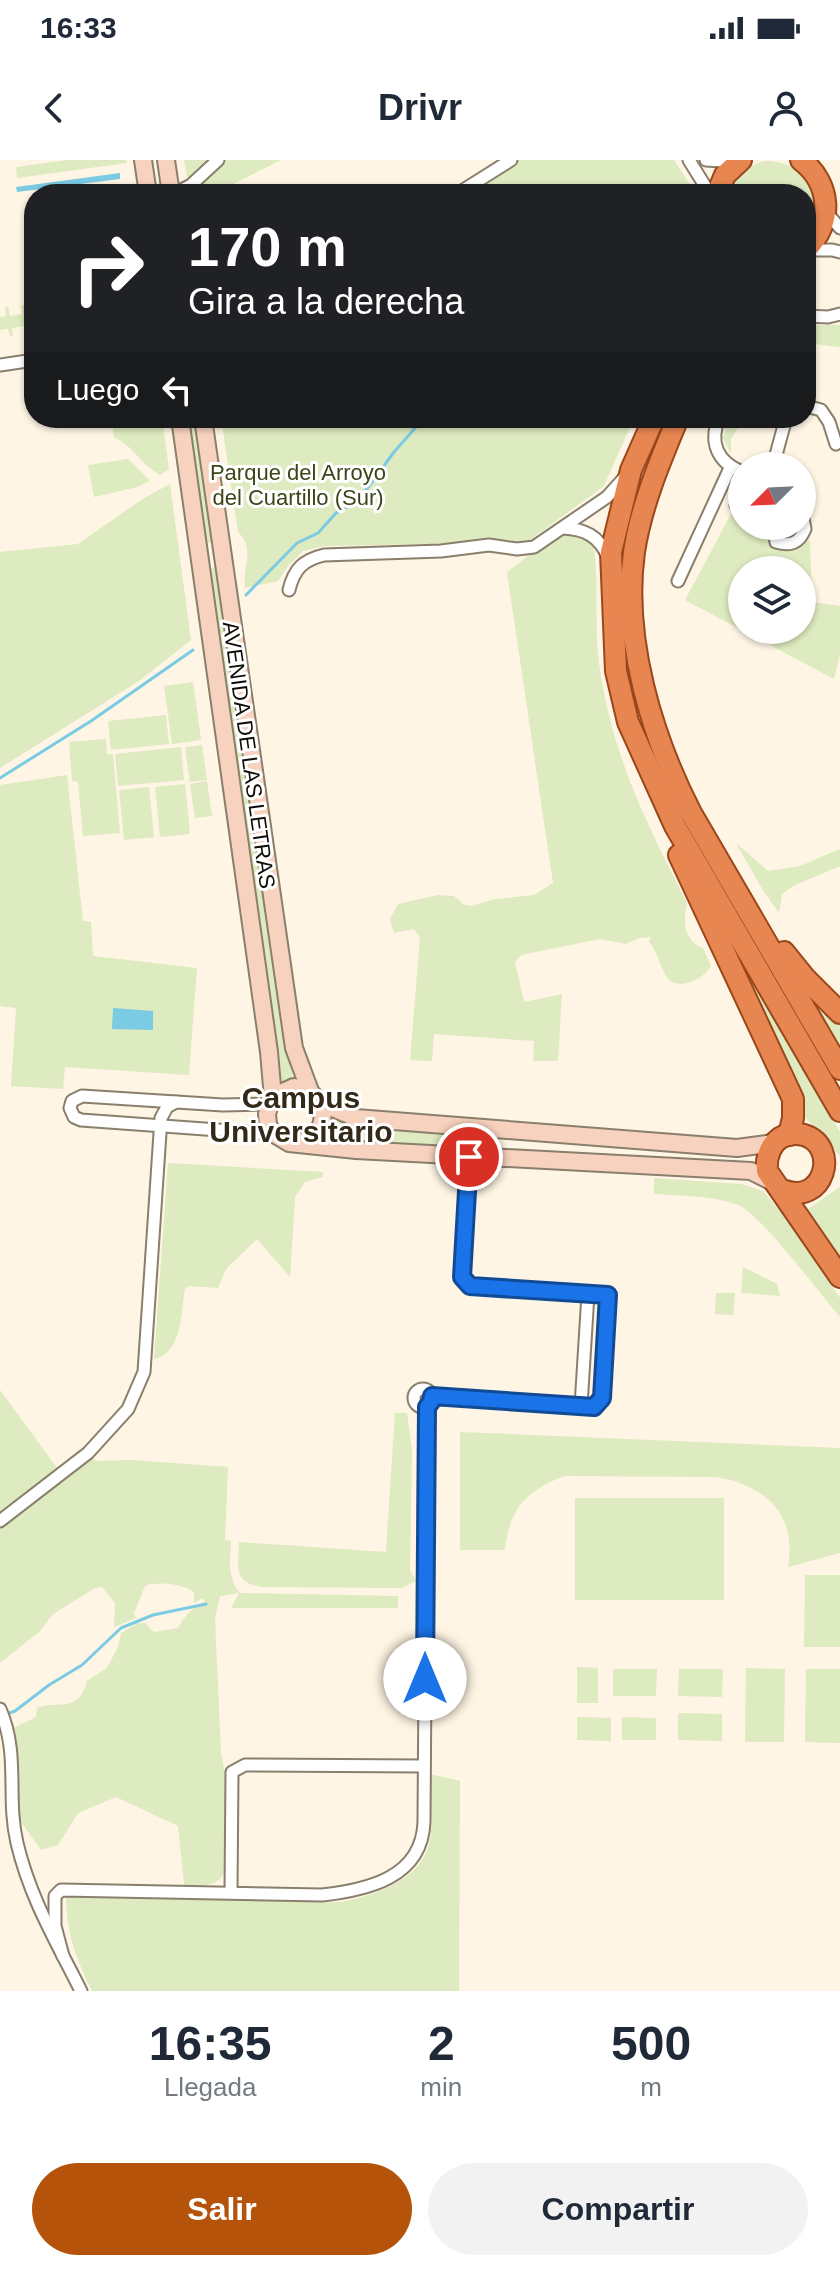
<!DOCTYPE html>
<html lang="es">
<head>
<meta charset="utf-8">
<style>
  body { margin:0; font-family:Helvetica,sans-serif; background:#f2f2f3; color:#1f2937; height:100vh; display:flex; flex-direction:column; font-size:30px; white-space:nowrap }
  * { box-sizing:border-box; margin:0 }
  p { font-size:26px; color:#747a83 }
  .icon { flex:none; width:44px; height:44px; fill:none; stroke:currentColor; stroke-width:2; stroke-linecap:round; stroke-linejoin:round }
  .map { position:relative; height:1831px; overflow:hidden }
  .drawer { display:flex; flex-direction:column; background:#fff; flex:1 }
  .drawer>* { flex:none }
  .banner { position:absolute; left:24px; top:24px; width:792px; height:244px; border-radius:32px; box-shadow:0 2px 6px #0004; background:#202124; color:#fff; overflow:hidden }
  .needle { width:52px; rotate:246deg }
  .controls { position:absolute; left:728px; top:292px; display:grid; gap:16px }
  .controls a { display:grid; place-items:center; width:88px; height:88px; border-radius:50%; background:#fff; box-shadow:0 2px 6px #0004; font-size:40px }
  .pin { position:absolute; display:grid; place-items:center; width:68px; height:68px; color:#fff; margin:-34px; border:4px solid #fff; border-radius:50%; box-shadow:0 2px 8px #0007 }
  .me { position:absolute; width:88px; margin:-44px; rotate:0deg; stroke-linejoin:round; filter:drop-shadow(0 0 6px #0008) }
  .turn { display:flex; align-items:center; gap:28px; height:168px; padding:0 32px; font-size:36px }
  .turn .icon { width:104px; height:104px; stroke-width:2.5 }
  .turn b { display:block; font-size:56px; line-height:68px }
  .then { display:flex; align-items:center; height:76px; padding:0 32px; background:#0003; gap:16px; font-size:30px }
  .eta { display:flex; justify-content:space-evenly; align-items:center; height:136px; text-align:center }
  .eta b { font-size:48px; font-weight:800; line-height:56px }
  .action { display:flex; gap:16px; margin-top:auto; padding:16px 32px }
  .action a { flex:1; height:92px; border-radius:48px; background:#b45309; color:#fff; font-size:32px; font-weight:800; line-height:92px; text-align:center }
  .action a+a { background:#f2f2f3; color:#1f2937 }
  .status { display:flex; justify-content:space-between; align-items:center; height:56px; padding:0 40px; background:#fff; direction:ltr }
  .status svg { height:22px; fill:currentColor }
  header { display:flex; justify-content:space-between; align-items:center; height:104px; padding:0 32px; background:#fff; font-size:36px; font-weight:800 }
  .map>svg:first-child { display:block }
  .green { fill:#deeabf; fill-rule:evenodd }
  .water { fill:#7acbe3 }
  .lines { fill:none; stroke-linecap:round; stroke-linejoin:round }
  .stream { stroke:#7acbe3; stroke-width:3 }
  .minor-casing { stroke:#897f6c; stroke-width:15 }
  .secondary-casing { stroke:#897f6c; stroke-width:20 }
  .trunk-casing { stroke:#99471b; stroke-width:24 }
  .minor { stroke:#fff; stroke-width:11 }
  .secondary { stroke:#f7d2be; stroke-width:16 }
  .trunk { stroke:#e88652; stroke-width:20 }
  .route-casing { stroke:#114b97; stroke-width:20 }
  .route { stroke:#1a73e8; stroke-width:14 }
  .labels { text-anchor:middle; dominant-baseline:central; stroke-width:6; stroke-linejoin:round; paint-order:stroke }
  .park-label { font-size:22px; fill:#3b4516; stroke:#fff }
  .street-label { font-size:22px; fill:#0f0b05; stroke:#fff }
  .district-label { font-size:30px; font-weight:bold; fill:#322918; stroke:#fff }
</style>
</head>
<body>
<div class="status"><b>16:33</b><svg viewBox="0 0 49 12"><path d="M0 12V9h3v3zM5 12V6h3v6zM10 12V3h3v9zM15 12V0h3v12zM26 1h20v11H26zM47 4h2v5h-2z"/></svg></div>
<header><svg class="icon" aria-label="back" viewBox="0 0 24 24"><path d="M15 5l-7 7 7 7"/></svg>Drivr<svg class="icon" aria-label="person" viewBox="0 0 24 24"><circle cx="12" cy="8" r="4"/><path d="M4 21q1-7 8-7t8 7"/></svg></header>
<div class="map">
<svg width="840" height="1831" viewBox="0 0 840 1831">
  <rect width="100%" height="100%" fill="#fef5e4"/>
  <!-- green -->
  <g class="green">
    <polygon points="68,0 126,0 127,3 17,18 16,7"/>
    <polygon points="184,0 213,0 193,18 187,17"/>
    <polygon points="223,0 281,0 213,34 189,34 188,31"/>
    <polygon points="517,0 674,0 696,34 463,34"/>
    <path d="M764 1C794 0 820 22 817 53 816 61 810 70 806 77V34H729C735 17 746 6 764 1Z"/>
    <polygon points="21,145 24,145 26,154 34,153 34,165 27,166 28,174 25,174 24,166 12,168 13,176 10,176 8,169 0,170 0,157 6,156 5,147 8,147 10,156 22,154"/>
    <polygon points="806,165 840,165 840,187 806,183"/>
    <path d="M111 258H162L169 309 160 315C141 304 133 286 114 277Z"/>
    <polygon points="186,258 198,258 215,380 207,384 203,381"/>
    <path d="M221 258H634L604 326 530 380 521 383 495 379 435 384 324 386 303 391 288 406 278 421 245 428C242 408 256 389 238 372Z"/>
    <polygon points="729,258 744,258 731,279 731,294 723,278"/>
    <polygon points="128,299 150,321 137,327 94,337 88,305"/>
    <polygon points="170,324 191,480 139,521 0,608 0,392 78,384 144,338"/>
    <path d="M732 352 742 357V366H763L776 382 810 380 812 442 840 446V494L834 519 685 440ZM742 410H802V470H742Z"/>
    <path d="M575 372 590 381 594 387C599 425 594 465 599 503 612 596 645 660 687 743 683 760 683 781 703 788L711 806C706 814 699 819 690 822 660 832 664 798 649 782L651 777 639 778 626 784 600 779 521 795 515 802 524 842 562 834 558 901H533L534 881 434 874 432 901 410 900 420 778 414 769 394 773 390 759 398 744 438 735 454 736 464 745 472 746 495 739 534 735 553 723 507 412C528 397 549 376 575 372Z"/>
    <polygon points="216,406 220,409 293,920 278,923 207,412"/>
    <polygon points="193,522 201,580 172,584 164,526"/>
    <polygon points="166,555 169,584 111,590 108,561"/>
    <polygon points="106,579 107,594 113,594 120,673 83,676 78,622 72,621 69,582"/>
    <polygon points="202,585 207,620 190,622 185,587"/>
    <polygon points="181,587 184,620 118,626 115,594"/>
    <polygon points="67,615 83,761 91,762 93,796 197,808 189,915 65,907 63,929 11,926 16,848 0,846 0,625"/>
    <polygon points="207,621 212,656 195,658 190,624"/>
    <polygon points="185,624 190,674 160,677 155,627"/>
    <polygon points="149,627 154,677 124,680 119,630"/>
    <polygon points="736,683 768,711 800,706 840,689 840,706 793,726 782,734 779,753 764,732"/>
    <polygon points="714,754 840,972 840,996 803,955"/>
    <polygon points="807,834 840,859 840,891"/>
    <polygon points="331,956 356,964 451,971 450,988 321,979 330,964"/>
    <path d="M168 1003 323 1012V1017L305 1022 295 1037 290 1117 257 1079 226 1109 218 1128 190 1126 185 1128C181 1151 183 1193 154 1199Z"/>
    <path d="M654 1018 741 1024 763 1031 783 1055 840 1138V1157C820 1134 762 1056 740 1046 714 1035 682 1036 654 1034Z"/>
    <polygon points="840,1027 840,1109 802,1053"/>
    <polygon points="743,1107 777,1124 780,1136 741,1133"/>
    <polygon points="716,1133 735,1133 733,1155 715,1154"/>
    <path d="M0 1230 63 1316 88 1297 97 1301 132 1300 228 1307 225 1380 231 1381C230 1400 227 1418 240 1433L398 1436V1448H231L239 1433 220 1436 215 1459 221 1593 226 1619 225 1711C217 1729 202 1725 184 1725L178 1666 116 1637 78 1653 58 1685 41 1690 21 1662 17 1652 11 1569 36 1557 37 1548C57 1540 79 1554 87 1521L107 1508 118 1487 121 1473 138 1463H145L154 1472 178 1468C185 1455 191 1449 205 1443L203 1438 194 1443V1432C184 1424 157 1421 145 1426L134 1453 136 1458 114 1467 115 1443 102 1427 95 1428 53 1454 40 1471 0 1503Z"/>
    <path d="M395 1253H407L412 1290 410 1410 416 1421 402 1428 264 1427C233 1424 238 1408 239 1382L386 1392Z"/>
    <path d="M460 1272 840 1288V1393L788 1407C797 1354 766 1326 717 1317L564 1316C526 1331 509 1349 505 1390H460Z"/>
    <rect x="575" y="1338" width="149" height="102"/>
    <polygon points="805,1415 840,1415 840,1487 804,1487"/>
    <polygon points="577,1507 598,1508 598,1543 577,1543"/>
    <polygon points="746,1508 785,1509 784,1582 745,1582"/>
    <polygon points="613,1509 657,1509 656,1536 613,1536"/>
    <polygon points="679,1509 723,1509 722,1537 678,1536"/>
    <polygon points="806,1509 840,1509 840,1583 805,1582"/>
    <polygon points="678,1553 722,1554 722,1581 678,1580"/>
    <polygon points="577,1557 611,1558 611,1581 577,1580"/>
    <polygon points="622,1557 656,1558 656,1580 622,1580"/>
    <path d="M430 1614 460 1621 459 1831H92C75 1796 67 1775 66 1736L342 1742C374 1735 419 1721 429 1685 434 1667 430 1634 430 1614Z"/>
  </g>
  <!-- water -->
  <g class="water">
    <polygon points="120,13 120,19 17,32 16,27"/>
    <polygon points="113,848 153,851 153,870 112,869"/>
  </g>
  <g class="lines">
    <!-- stream -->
    <g class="stream">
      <polyline points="246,435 297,383 318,373 336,353 358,341 394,292 424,258"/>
      <polyline points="0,618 91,561 193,490"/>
      <polyline points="4,1555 15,1551 49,1525 82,1505 121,1468 153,1455 206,1444"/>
    </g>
    <defs>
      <g id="minor">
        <polyline points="689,0 710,34"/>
        <polyline points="706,0 737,2"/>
        <polyline points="174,34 191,25 218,0"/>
        <polyline points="457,34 511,0"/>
        <polyline points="826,52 840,68"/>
        <polyline points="807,90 832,90 840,92"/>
        <polyline points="806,156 828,157 840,154"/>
        <polyline points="0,205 34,200"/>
        <polyline points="806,246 821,250 829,262 836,284"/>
        <path d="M719 258C709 282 717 302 742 312"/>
        <polyline points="773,306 786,258"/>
        <polyline points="736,345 742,348"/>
        <path d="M773 366 776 382C790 386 799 384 805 369L802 353"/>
        <path d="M563 368C585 369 599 376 608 397"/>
        <polyline points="678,421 730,308"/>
        <path d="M289 430C294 409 303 400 324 395L441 391 489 385 517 389 534 387 607 337 625 317"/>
        <polyline points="270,944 223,945 82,936 72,941 70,948 74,957 81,960 274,974"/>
        <circle cx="423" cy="1238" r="9"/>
        <polyline points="432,1236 594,1247 602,1238 608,1135 470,1126 462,1117 469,997"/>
        <polyline points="581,1246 588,1134"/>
        <polyline points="0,1361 88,1293 128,1249 144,1212 161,958 167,947 176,942"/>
        <path d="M0 1549C20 1595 6 1636 17 1683 30 1738 56 1781 81 1831"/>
        <polyline points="231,1732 232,1612 245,1605 424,1606"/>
        <path d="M63 1796 55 1766V1736L61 1730 322 1735C367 1730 422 1718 424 1662L427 1247"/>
      </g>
      <g id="secondary">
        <polyline points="143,0 148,34"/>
        <polyline points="166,0 171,34"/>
        <polyline points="180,258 269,892 273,938"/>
        <polyline points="203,258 294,888 310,931"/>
        <polyline points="321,943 356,958 737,988 774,983"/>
        <path d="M297 983C333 978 330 930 294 927L276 935 270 944 267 954 268 965 274 974 289 983 356 990 751 1011 773 1022"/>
      </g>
      <g id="trunk">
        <path d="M801 0C831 23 834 63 806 89"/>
        <polyline points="717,34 725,15 741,0"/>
        <polyline points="654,258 631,310 611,392 616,511 628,562 675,666 840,951"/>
        <path d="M678 258C660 301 641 346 634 392 622 479 652 577 691 653L840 909"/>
        <polyline points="679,695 793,939 793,958 789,975"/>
        <polyline points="784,792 805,818 840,853"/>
        <path d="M782 1030C825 1047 840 986 804 975 796 973 787 974 780 978 769 986 766 998 767 1011L840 1117"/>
      </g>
    </defs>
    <!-- minor casing -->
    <use href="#minor" class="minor-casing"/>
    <!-- secondary casing -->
    <use href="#secondary" class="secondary-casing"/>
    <!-- trunk casing -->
    <use href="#trunk" class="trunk-casing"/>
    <!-- minor -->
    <use href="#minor" class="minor"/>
    <!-- secondary -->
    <use href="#secondary" class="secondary"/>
    <!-- trunk -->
    <use href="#trunk" class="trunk"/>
  </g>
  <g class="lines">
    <defs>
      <polyline id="route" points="425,1519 427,1247 431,1242 432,1236 594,1247 602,1238 608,1135 470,1126 462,1117 469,997"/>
    </defs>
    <!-- route casing -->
    <use href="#route" class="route-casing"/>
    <!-- route -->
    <use href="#route" class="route"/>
  </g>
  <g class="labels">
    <!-- park labels -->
    <g class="park-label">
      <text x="298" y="312">Parque del Arroyo<tspan x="298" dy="25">del Cuartillo (Sur)</tspan></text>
    </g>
    <!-- street labels -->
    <g class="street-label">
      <text transform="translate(249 595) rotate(82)">AVENIDA DE LAS LETRAS</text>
    </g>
    <!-- district labels -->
    <g class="district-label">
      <text x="301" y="937">Campus<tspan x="301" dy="34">Universitario</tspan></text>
    </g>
  </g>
</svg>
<div class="controls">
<a><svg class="needle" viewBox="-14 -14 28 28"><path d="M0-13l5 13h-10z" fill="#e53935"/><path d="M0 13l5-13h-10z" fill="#747a83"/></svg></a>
<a><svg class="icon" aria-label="layers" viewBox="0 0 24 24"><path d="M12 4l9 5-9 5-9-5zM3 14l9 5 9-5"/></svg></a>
</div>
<div class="pin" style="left:469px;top:997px;background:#d93025"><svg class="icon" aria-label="arrive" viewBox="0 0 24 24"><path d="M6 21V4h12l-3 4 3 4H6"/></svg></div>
<svg class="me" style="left:425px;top:1519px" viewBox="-20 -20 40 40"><circle r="19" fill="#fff"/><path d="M0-13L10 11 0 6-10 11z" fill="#1a73e8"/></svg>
<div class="banner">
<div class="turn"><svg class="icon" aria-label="right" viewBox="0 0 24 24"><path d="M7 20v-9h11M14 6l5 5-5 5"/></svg><div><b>170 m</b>Gira a la derecha</div></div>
<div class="then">Luego<svg class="icon" aria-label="left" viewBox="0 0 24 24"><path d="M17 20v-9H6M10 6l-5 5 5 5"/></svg></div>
</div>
</div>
<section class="drawer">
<div class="eta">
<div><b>16:35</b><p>Llegada</p></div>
<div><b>2</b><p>min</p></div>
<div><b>500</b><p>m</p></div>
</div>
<div class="action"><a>Salir</a><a>Compartir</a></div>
</section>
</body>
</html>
